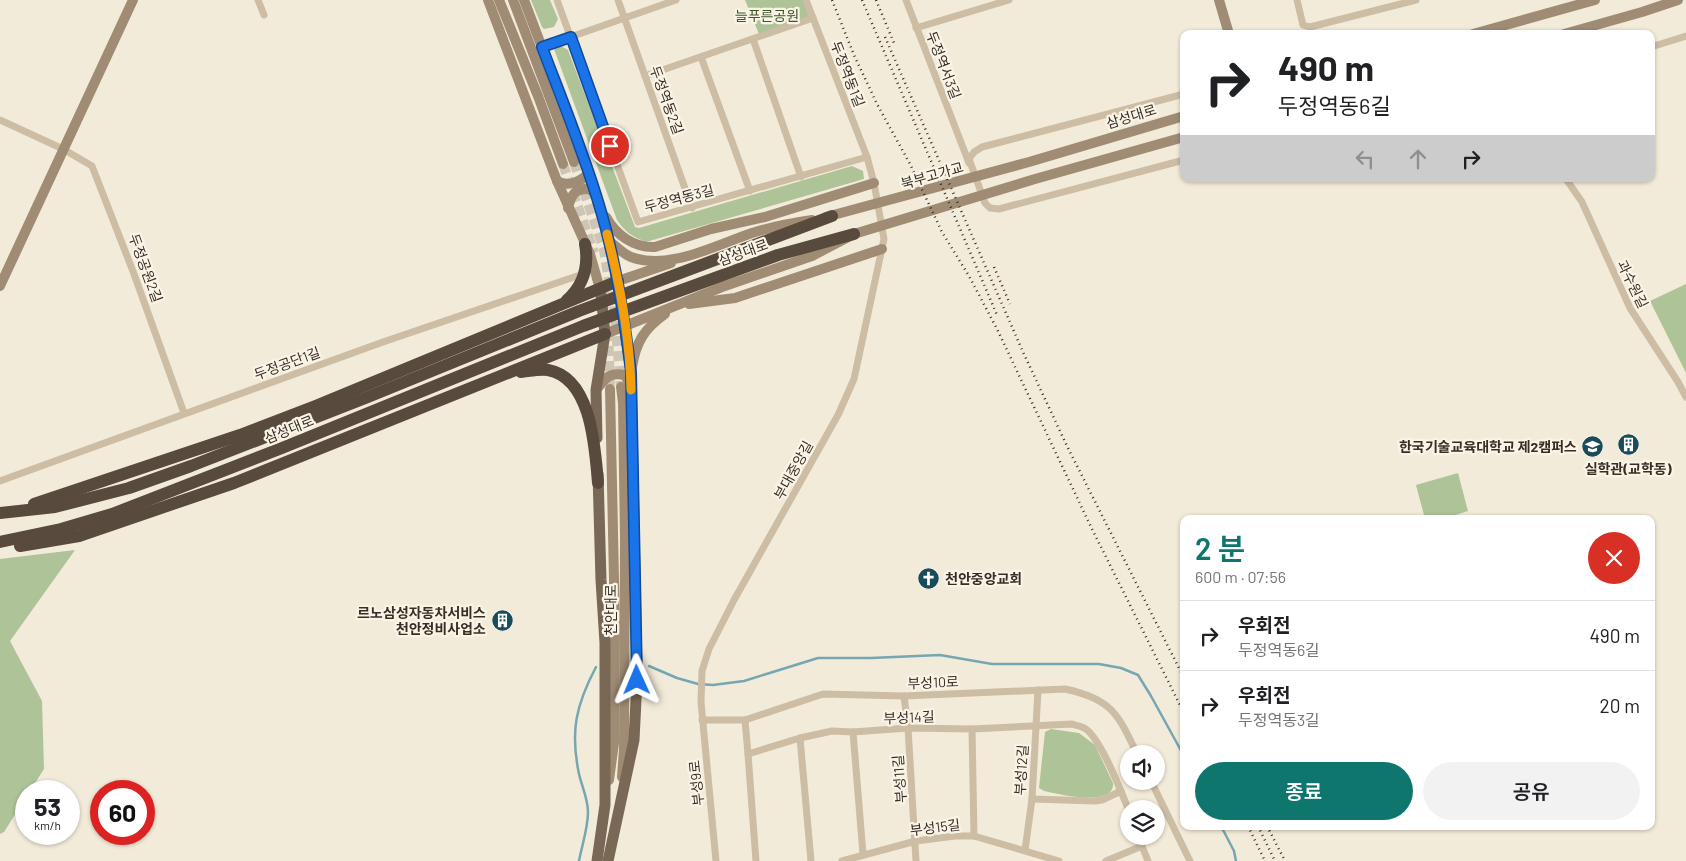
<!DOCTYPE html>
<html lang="ko">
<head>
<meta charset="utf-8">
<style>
  body { margin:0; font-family:Barlow,"Noto Sans KR",sans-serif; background:#f2f2f2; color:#202124; height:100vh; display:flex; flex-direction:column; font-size:19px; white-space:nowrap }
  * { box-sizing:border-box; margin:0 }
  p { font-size:16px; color:#757577 }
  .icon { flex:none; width:28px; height:28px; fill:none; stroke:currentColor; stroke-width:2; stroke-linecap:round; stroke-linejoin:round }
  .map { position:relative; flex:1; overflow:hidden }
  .panel { position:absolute; left:1180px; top:515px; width:475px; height:315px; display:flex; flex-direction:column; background:#fff; border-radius:10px; box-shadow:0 1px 4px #0004 }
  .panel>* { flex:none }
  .guide { position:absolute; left:1180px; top:30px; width:475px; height:152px; border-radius:10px; box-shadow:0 1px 4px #0004; background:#fff; color:#202124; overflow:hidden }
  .controls { position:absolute; left:1120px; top:745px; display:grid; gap:10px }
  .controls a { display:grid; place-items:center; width:45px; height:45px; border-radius:50%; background:#fff; box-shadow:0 1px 4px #0004; font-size:25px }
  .speed { position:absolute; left:15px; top:780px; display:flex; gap:10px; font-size:25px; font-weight:700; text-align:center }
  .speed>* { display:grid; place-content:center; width:65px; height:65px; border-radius:50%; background:#fff; box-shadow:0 1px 4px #0004; line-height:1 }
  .speed small { font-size:12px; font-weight:400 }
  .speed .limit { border:8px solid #d22; background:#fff; color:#111 }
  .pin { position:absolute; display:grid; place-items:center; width:42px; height:42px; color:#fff; margin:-21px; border:2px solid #fff; border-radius:50%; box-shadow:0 1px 5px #0007 }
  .me { position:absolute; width:55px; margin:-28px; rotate:359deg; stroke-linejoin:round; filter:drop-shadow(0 0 4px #0008) }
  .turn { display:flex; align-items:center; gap:18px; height:105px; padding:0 15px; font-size:22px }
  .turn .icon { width:65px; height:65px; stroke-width:2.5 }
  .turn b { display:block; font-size:35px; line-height:42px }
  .lanes { display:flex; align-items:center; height:48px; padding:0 15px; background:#0003; justify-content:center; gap:25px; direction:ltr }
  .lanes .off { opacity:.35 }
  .round { display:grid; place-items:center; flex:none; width:52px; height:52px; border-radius:26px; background:#f2f2f2 }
  .overview { display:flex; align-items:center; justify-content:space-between; height:85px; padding:0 15px }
  h1 { font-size:30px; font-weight:600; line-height:38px; color:#0f766e }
  .button { display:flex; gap:10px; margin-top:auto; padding:10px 15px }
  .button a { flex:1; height:58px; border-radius:30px; background:#0f766e; color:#fff; font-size:20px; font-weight:600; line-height:58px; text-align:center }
  .button a+a { background:#f2f2f2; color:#202124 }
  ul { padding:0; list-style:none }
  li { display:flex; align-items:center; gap:15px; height:70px; padding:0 15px; border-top:1px solid #e0e0e0 }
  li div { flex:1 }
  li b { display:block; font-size:19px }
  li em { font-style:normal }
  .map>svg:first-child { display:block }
  .green { fill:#aec398 }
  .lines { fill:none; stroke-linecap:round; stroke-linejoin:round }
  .stream { stroke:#76a6b2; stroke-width:2.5 }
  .secondary-tunnel { stroke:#cdc5b5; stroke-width:10; stroke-dasharray:10 5; stroke-linecap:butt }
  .street { stroke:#ccbda4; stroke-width:7 }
  .secondary { stroke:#a08c75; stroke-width:10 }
  .primary { stroke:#7a6856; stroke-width:11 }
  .highway { stroke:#584a3d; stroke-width:12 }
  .rail { stroke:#372e26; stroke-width:2.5; stroke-dasharray:1 4; stroke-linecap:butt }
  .route-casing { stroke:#114b97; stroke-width:12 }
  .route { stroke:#1a73e8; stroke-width:9 }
  .slow { stroke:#f59e0b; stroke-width:9 }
  .labels { text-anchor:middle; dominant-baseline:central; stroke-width:4.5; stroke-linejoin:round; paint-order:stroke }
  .park-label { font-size:14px; fill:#3e5728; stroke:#faf4e6 }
  .street-label { font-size:14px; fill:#372e26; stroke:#faf4e6 }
  .poi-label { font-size:14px; font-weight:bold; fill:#372e26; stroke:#faf4e6; text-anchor:end }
</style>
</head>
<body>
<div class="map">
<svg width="1686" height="861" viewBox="0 0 1686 861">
  <rect width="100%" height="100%" fill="#f3ebd9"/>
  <!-- green -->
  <g class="green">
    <polygon points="531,0 550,0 558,19 554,27 544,29 542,27"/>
    <polygon points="745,0 803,0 809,17 759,34"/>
    <path d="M561 46 568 50 635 227 639 228 852 166 863 171 864 179 646 242C633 237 625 232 617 220L554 49Z"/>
    <polygon points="1686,284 1686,373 1650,301"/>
    <polygon points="1458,473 1468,511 1443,519 1425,519 1416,485"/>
    <polygon points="75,550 10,641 42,701 44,769 30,791 26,791 26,797 4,832 0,834 0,559"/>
    <path d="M1051 729 1079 733 1095 745 1113 783C1115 808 1058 794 1044 791L1039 788 1045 732Z"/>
  </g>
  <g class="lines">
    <!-- stream -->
    <g class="stream">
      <polyline points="649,666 677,678 698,684 713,685 744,681 818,658 871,658 940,655 992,664 1099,664 1121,668 1138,675 1151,696 1184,756"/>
      <polyline points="1221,826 1234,851 1236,861"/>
      <path d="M579 861C582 845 588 828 588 812 588 799 582 787 579 774 570 731 576 705 596 667"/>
    </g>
    <!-- secondary-tunnel -->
    <g class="secondary-tunnel">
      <polyline points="574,162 604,250 615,317 621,387"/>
      <polyline points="563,164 594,253"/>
      <polyline points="608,331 610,389"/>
    </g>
    <!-- street -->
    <g class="street">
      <polyline points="258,0 264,15"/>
      <polyline points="557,0 638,222 867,157"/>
      <polyline points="618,0 692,208"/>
      <polyline points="906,0 969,163"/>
      <polyline points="1297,0 1303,25 1310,27 1416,0"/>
      <polyline points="916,28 1009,0"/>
      <polyline points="753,39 801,177"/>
      <polyline points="542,47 676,0"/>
      <polyline points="1651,47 1686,36"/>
      <polyline points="701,57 750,191"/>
      <polyline points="645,76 813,18"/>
      <polyline points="1184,94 982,147 974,152 969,159 985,203 990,208 999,209 1184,160"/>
      <polyline points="0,120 63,149 92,166 134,274 184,413"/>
      <polyline points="1566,179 1582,202 1630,308 1678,382 1686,397"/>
      <polyline points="0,481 383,342 583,274"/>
      <polyline points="904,696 908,728 916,861"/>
      <path d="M702 720H745L823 694 904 696 1065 689C1112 699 1118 714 1137 754"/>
      <polyline points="745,720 748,754"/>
      <polyline points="972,729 974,836"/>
      <polyline points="853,732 863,854"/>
      <polyline points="800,738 811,861"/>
      <polyline points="1151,781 1190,861"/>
      <polyline points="1032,799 1095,801 1102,800 1121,791"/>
      <polyline points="1138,836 1148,861"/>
      <polyline points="1025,850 1032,799 1038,690"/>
      <polyline points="716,861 701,702 702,671 709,649 734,600 838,415 854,379 884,239 874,183 867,157 806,0"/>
      <path d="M756 861 748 754 800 738 832 731 853 732 908 728 972 729 1072 724C1077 726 1083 726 1087 730 1102 742 1121 791 1129 811"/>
      <polyline points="842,861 916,841 955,836 974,836 1059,861"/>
      <polyline points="1106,861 1142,846"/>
    </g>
    <!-- secondary -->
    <g class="secondary">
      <polyline points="488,0 557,181 590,254 600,289"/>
      <polyline points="499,0 538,96 563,164"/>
      <polyline points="513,0 574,162"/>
      <polyline points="524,0 588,169 600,207 618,281 671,263"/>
      <polyline points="1219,0 1229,34"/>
      <polyline points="1473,34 1595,0"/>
      <polyline points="1564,34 1642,12 1678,0"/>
      <path d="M557 181C568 187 577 183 586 176L588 169"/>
      <path d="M568 208C571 195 575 188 589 189L596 194"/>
      <path d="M606 217C616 235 634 248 655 247L711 229 765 217 874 183"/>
      <polyline points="826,217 1029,162 1184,116"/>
      <path d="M609 241C616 246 623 254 631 257 669 271 716 245 752 233 771 227 792 223 812 220"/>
      <polyline points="0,286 133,0"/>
      <polyline points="689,304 735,298 882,249"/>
      <polyline points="605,334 722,287 812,256 854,234 1035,179 1184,137"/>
      <path d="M632 367C636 342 644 329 665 314"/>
      <polyline points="621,387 623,403 625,540 624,749 622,777"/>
      <path d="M596 390C606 378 608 372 625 375L631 386"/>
      <polyline points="609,780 614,743 615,627 610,389"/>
    </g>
    <!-- primary -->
    <g class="primary">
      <polyline points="597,438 596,390 605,334 601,295"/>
      <polyline points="597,861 605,805 605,643 601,580 598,474"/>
      <polyline points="608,861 634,740 637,680 631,372 618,281"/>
    </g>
    <!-- highway -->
    <g class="highway">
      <path d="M567 300C584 285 589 266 585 244"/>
      <path d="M521 372C530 371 540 369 548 370 592 378 595 449 598 483"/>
      <polyline points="34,504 240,435 318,405 618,281"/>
      <polyline points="0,513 55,507 129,488 191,466 368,397 579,311 832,216"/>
      <polyline points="0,542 61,529 112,514 282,448 583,326 778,255 854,234"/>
      <polyline points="20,546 79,536 234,483 605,334"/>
    </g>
    <!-- rail -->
    <g class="rail">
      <polyline points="832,0 854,55 877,104 910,164 942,232 969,276 997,329 1092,529 1184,713"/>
      <polyline points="862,0 997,315"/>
      <polyline points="876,0 894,43"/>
      <polyline points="885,37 1023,352 1067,446 1184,678"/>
      <polyline points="994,267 1010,304"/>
      <polyline points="1248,826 1265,861"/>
      <polyline points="1258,826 1275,861"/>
      <polyline points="1267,826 1285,861"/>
    </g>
  </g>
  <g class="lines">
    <defs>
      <path id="route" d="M610 146 571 37 542 47C562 100 584 153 600 208 616 261 624 317 631 372L637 680"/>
    </defs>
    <!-- route casing -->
    <use href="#route" class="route-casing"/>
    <!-- route -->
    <use href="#route" class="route"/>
    <!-- slow -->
    <path class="slow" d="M607 234C620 284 630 338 631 390"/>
  </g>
  <!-- icons -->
  <defs>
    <symbol id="building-disc" viewBox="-11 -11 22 22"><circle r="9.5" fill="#194c5b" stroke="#faf4e6"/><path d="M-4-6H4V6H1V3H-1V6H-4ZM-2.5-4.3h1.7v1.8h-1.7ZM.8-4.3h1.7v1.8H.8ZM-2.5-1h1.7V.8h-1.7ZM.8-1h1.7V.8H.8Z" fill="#fff"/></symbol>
    <symbol id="university-disc" viewBox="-11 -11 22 22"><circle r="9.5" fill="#194c5b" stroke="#faf4e6"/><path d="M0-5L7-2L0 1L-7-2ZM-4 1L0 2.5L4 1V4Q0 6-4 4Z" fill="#fff"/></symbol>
    <symbol id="church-disc" viewBox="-11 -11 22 22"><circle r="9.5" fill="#194c5b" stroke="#faf4e6"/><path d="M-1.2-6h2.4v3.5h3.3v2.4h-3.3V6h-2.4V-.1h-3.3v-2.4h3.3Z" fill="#fff"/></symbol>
  </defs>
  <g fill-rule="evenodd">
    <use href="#building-disc" x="1616" y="432" width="25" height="25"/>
    <use href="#university-disc" x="1580" y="434" width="25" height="25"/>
    <use href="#church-disc" x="916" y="566" width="25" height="25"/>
    <use href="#building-disc" x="490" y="608" width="25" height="25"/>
  </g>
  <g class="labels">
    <!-- park labels -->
    <g class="park-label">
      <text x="767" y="15">늘푸른공원</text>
    </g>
    <!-- street labels -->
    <g class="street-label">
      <text transform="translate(944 65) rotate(69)">두정역서3길</text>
      <text transform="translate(848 74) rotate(69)">두정역동1길</text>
      <text transform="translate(667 100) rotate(70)">두정역동2길</text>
      <text transform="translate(1131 116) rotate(-17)">삼성대로</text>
      <text transform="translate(932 175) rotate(-16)">북부고가교</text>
      <text transform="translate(679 198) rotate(-15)">두정역동3길</text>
      <text transform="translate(743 252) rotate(-20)">삼성대로</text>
      <text transform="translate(146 268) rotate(70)">두정공원2길</text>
      <text transform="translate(1633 284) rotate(64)">과수원길</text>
      <text transform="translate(287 363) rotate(-20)">두정공단1길</text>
      <text transform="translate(289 429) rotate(-22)">삼성대로</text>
      <text transform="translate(793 470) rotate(-61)">부대중앙길</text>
      <text transform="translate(610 610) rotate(-90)">천안대로</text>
      <text transform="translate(933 682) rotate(-2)">부성10로</text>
      <text transform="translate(909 717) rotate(-2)">부성14길</text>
      <text transform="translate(1021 770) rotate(-86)">부성12길</text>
      <text transform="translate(899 779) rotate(-94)">부성11길</text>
      <text transform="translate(696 783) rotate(-96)">부성9로</text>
      <text transform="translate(935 827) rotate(-7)">부성15길</text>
    </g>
    <!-- poi labels -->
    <g class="poi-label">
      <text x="1577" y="446">한국기술교육대학교 제2캠퍼스</text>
      <text x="1628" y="468" text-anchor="middle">실학관(교학동)</text>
      <text x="945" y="578" text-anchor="start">천안중앙교회</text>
      <text x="486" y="612">르노삼성자동차서비스<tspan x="486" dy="16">천안정비사업소</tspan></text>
    </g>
  </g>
</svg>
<div class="controls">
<a><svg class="icon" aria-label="sound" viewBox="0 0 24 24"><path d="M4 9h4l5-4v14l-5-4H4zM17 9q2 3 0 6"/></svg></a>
<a><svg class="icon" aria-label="layers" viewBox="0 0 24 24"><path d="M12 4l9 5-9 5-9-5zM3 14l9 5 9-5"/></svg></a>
</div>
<div class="speed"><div>53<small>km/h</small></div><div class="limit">60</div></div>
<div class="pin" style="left:610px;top:146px;background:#d93025"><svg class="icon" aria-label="arrive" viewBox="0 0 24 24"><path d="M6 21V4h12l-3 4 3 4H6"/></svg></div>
<svg class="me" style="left:637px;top:680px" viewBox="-20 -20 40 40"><path d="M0-17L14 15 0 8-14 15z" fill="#1a73e8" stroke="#fff" stroke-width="4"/></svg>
<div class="guide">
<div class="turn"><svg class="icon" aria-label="right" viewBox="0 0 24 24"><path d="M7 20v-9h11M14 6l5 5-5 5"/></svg><div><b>490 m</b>두정역동6길</div></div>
<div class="lanes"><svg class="icon off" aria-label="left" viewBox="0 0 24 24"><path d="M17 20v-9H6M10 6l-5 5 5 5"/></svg><svg class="icon off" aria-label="ahead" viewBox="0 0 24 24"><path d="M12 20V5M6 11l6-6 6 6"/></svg><svg class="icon" aria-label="right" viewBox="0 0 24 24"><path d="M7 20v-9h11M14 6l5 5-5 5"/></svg></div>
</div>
<section class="panel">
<div class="overview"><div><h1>2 분</h1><p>600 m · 07:56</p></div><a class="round" style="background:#d93025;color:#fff"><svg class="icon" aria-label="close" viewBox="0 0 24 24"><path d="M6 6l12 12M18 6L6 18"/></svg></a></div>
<ul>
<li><svg class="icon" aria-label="right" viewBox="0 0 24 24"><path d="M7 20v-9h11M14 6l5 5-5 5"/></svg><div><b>우회전</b><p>두정역동6길</p></div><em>490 m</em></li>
<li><svg class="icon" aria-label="right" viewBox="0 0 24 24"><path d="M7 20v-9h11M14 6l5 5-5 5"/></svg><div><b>우회전</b><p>두정역동3길</p></div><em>20 m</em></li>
</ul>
<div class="button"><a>종료</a><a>공유</a></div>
</section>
</div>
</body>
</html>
